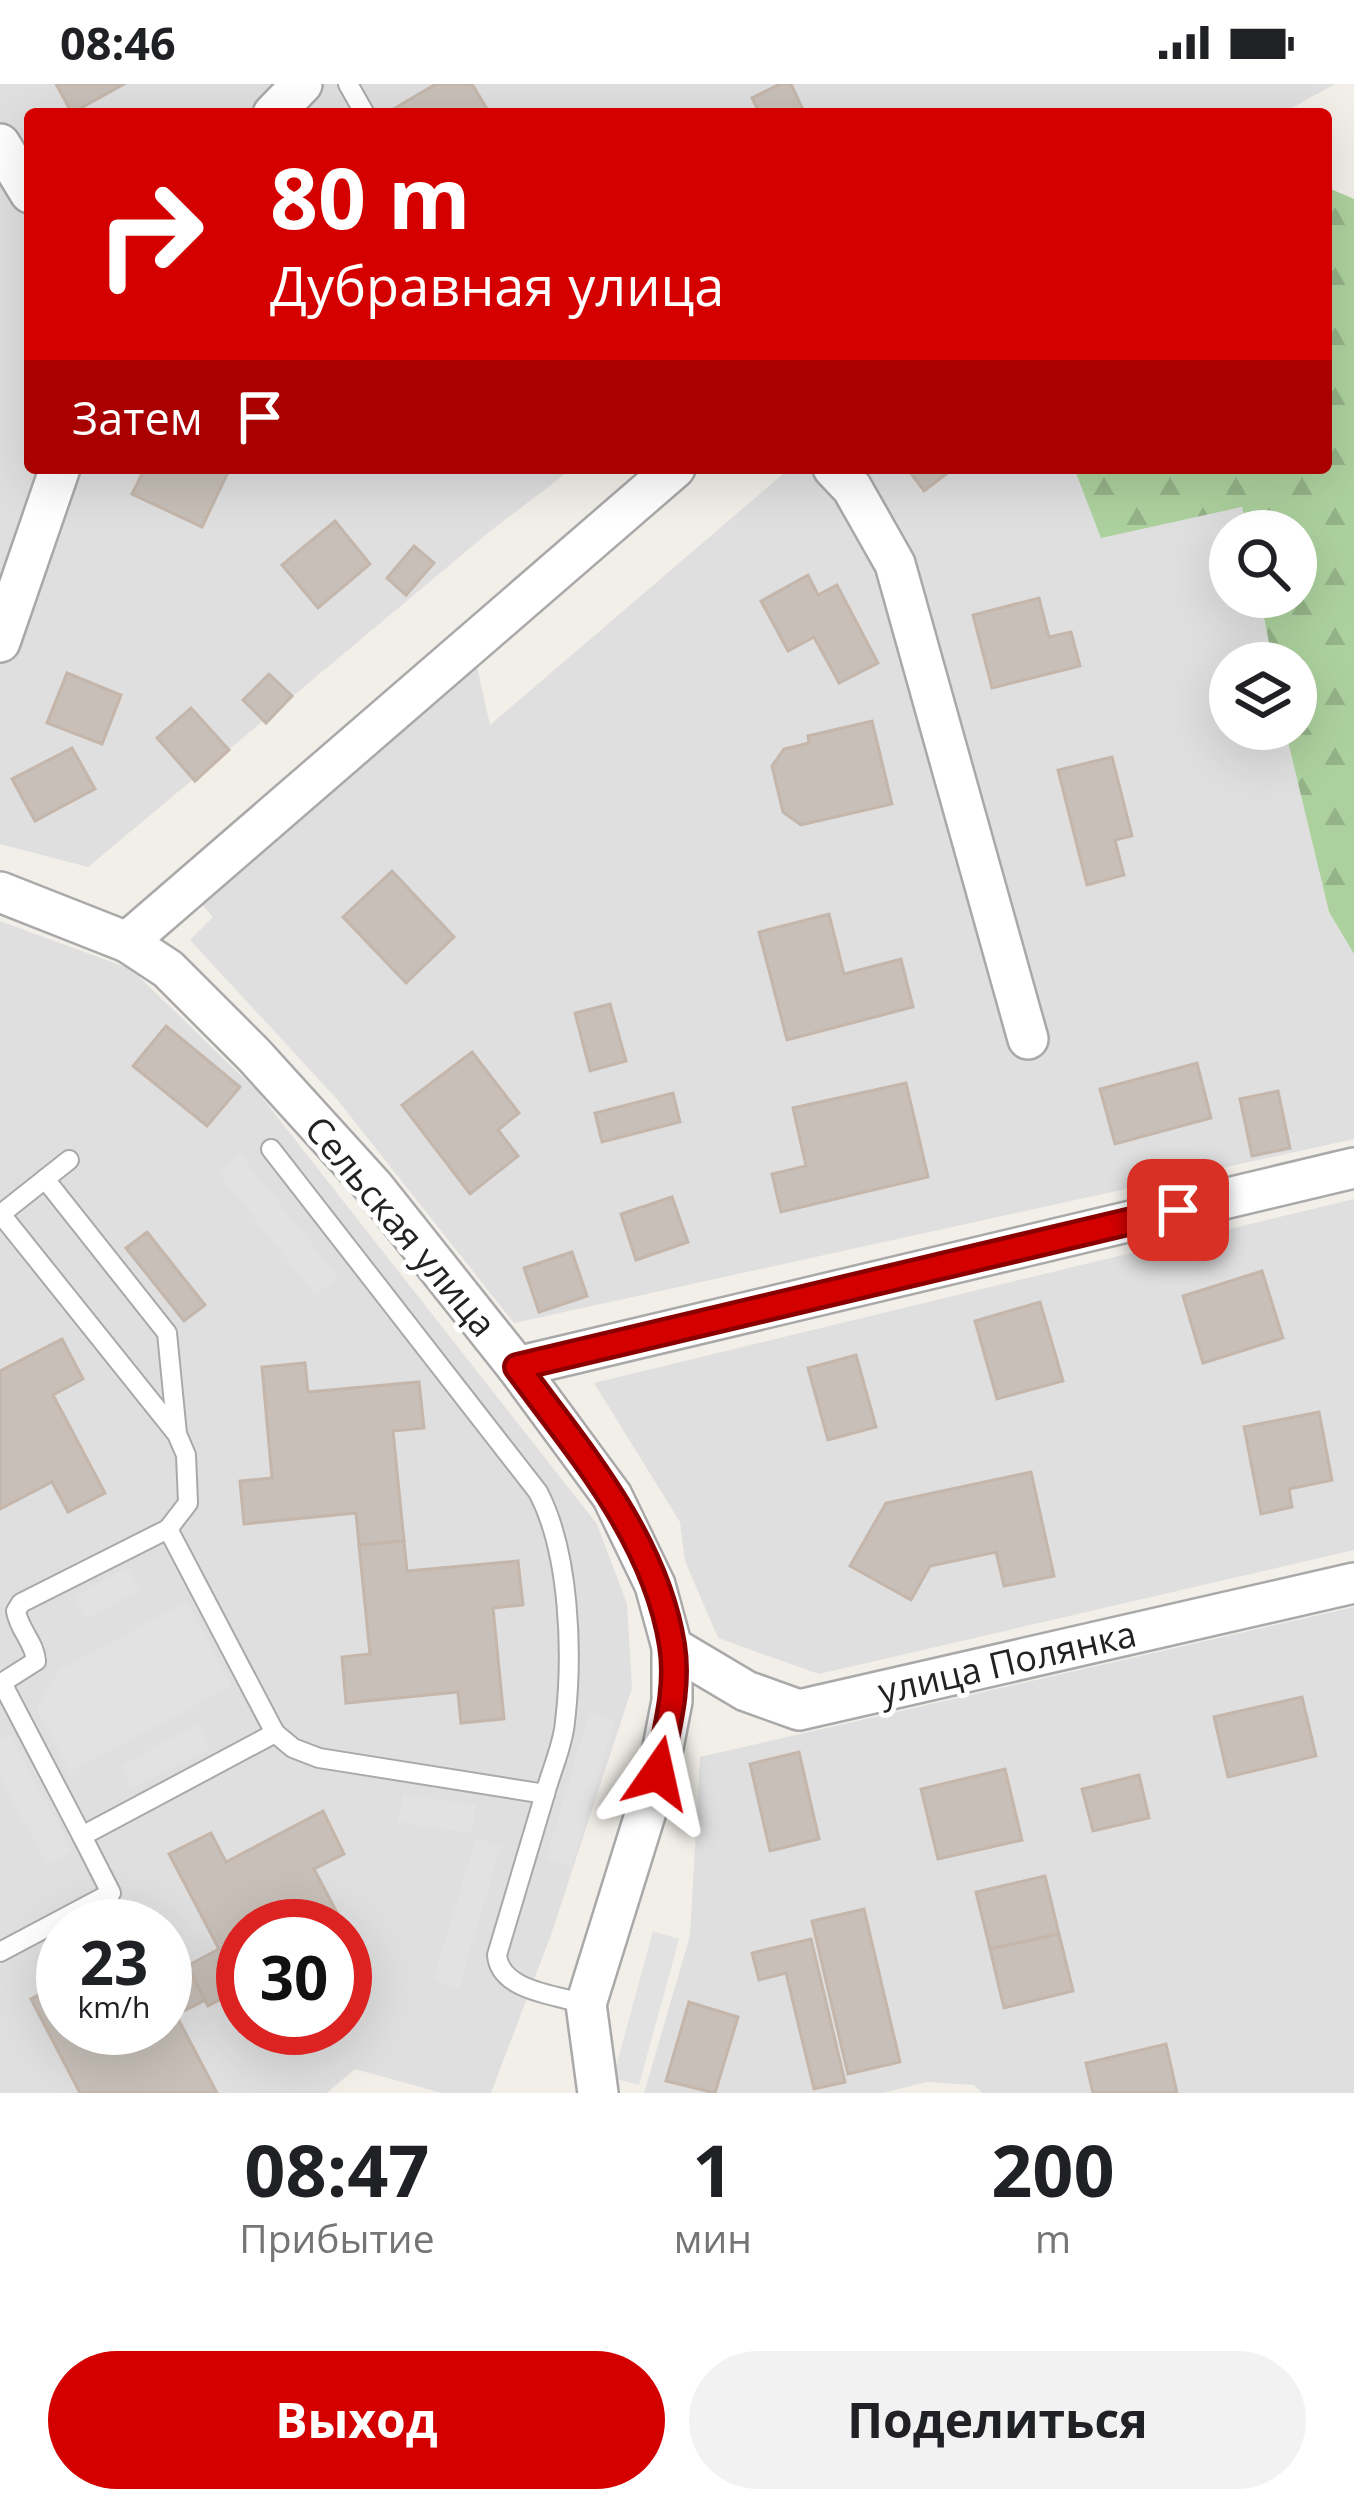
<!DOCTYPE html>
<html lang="ru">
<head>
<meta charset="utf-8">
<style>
  body { margin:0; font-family:"Open Sans",sans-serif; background:#f2f2f2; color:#202124; height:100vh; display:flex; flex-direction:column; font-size:45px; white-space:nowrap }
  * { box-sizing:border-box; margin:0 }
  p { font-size:39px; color:#757577 }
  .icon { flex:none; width:66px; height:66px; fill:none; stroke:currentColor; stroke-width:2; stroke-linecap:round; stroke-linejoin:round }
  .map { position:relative; height:2009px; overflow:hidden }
  .drawer { display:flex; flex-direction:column; background:#fff; flex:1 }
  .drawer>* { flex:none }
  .banner { position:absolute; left:24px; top:24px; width:1308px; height:366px; border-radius:12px; box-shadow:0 12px 48px #0002; background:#d40000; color:#fff; overflow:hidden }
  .buttons { position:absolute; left:1209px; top:426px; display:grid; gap:24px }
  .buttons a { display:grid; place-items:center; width:108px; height:108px; border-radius:50%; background:#fff; box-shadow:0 12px 48px #0002; font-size:60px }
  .speed { position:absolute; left:36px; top:1815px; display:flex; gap:24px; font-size:60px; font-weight:700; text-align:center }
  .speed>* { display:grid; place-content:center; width:156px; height:156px; border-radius:50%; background:#fff; box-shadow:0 12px 48px #0002; line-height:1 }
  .speed small { font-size:30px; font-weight:400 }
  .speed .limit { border:18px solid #d22; background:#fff; color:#111 }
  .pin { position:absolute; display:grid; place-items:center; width:102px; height:102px; color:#fff; margin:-51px; border-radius:24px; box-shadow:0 6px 18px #0006 }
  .me { position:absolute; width:132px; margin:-66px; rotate:11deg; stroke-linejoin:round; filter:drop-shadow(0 0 9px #0008) }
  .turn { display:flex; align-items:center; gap:42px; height:252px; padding:0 48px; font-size:54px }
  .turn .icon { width:156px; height:156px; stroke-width:2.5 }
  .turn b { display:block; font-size:84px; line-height:102px }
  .then { display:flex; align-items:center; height:114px; padding:0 48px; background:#0003; gap:24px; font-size:45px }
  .eta { display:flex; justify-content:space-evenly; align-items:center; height:204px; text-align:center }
  .eta b { font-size:72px; font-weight:700; line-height:84px }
  .button { display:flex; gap:24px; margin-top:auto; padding:24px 48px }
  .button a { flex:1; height:138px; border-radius:72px; background:#d40000; color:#fff; font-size:48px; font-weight:700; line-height:138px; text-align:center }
  .button a+a { background:#f2f2f2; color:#202124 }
  .status { display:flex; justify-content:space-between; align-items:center; height:84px; padding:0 60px; background:#fff; direction:ltr }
  .status svg { height:33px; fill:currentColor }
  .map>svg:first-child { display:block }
  .residential { fill:#e0dfdf; fill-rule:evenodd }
  .forest { fill:url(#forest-firs) }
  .parking { fill:#e2e2e2 }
  .building { fill:#c7bfb8; stroke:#c4b6ab; stroke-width:3 }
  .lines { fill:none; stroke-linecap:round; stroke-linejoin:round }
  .service-casing { stroke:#a9a9a9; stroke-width:22 }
  .minor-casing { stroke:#a9a9a9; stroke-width:44 }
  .service { stroke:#fff; stroke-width:18 }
  .minor { stroke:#fff; stroke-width:39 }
  .route-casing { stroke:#8a0000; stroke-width:30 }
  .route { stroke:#d40000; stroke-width:21 }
  .labels { text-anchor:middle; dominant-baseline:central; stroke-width:10; stroke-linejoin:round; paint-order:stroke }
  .street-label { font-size:36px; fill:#222; stroke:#fff }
</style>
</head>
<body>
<div class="status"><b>08:46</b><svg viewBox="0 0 49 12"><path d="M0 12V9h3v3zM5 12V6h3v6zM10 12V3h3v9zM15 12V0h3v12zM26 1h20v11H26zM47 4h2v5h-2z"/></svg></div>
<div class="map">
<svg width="1354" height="2009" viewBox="0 0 1354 2009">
  <defs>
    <pattern id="forest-firs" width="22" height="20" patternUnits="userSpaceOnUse" patternTransform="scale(3)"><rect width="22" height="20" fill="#add19e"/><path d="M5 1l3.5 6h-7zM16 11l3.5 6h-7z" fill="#95b388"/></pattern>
  </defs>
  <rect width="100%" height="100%" fill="#f2efe9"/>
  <!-- residential -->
  <g class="residential">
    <polygon points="0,0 1335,0 1281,30 30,30 30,384 573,384 493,445 88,783 0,760"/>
    <polygon points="790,384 1074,384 1102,453 1243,423 1248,447 1230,447 1230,513 1260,513 1273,579 1230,579 1230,645 1285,645 1329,828 1354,870 1354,1055 514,1239 336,1014 190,856 213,833 200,818 476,578 490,641"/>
    <path d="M0 837 131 885 256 1006 597 1440 627 1520 632 1604 552 1848 491 2009H442L355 1985 327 2009H0ZM63 1842H165V1944H63ZM243 1842H345V1944H243Z"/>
    <polygon points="1354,1115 1354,1466 819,1590 718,1554 685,1477 680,1438 594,1299"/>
    <polygon points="1354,1523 1354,2009 982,2009 974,2001 926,1998 883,2009 644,2009 690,1852 700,1673"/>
  </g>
  <!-- forest -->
  <polygon class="forest" points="1326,103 1354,115 1354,870 1329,828 1285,645 1296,645 1296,579 1273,579 1260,513 1296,513 1296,447 1248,447 1242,423 1101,454 1074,384 1326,384"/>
  <!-- parking -->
  <g class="parking">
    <polygon points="240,1070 338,1193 315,1211 218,1088"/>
    <polygon points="127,1484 139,1507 86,1535 74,1512"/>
    <polygon points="187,1518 232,1602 70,1688 36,1624 59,1586"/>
    <polygon points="589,1629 615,1636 572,1782 546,1775"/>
    <polygon points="198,1640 210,1664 132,1705 120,1682"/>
    <polygon points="10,1650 73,1768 47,1781 0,1694 0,1655"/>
    <polygon points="403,1710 476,1721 471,1749 398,1738"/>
    <polygon points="476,1754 501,1762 459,1904 433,1896"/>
    <polygon points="653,1847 679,1855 639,2001 613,1994"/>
  </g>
  <!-- building -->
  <g class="building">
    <polygon points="56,0 124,0 72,29"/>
    <polygon points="436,0 472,0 490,30 385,30"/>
    <polygon points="780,0 791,0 805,30 760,30 752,14"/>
    <polygon points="145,384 230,384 202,443 132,410"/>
    <polygon points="907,384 954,384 924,407"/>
    <polygon points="335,437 370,480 318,524 282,481"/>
    <polygon points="414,462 434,479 406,511 387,494"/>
    <polygon points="808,491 818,511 837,501 878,579 839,599 814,553 788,567 761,517"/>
    <polygon points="1039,514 1049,553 1071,548 1080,582 992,604 973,531"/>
    <polygon points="67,589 121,611 102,660 47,639"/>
    <polygon points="269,590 292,612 266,639 243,616"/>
    <polygon points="191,624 229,666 195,697 157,654"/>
    <polygon points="872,637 892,720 801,741 783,728 772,682 784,665 809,659 808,652"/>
    <polygon points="72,664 95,705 35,737 12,695"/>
    <polygon points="1112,673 1132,752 1115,756 1124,791 1087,801 1058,686"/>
    <polygon points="392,787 454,853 406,899 343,833"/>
    <polygon points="829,830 844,890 901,875 913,923 787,956 759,848"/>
    <polygon points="610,920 626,977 590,987 575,929"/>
    <polygon points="166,942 240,1003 207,1042 133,982"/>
    <polygon points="472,968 519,1029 498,1046 518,1072 470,1110 402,1021"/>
    <polygon points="1197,979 1211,1034 1115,1060 1100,1005"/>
    <polygon points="906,999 928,1093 781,1128 772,1090 806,1082 793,1024"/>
    <polygon points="1278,1007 1290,1064 1252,1072 1240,1015"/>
    <polygon points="673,1009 680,1038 602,1058 595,1029"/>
    <polygon points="672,1113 688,1158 636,1176 621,1130"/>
    <polygon points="147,1148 205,1221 184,1237 126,1164"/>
    <polygon points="572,1168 587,1212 539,1228 524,1184"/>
    <polygon points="1262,1187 1283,1254 1203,1279 1183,1212"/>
    <polygon points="1040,1218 1063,1297 997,1315 975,1237"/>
    <polygon points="62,1255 83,1295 53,1311 105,1409 68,1428 52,1398 0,1425 0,1287"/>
    <polygon points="856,1271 876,1343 828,1356 808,1284"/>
    <polygon points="305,1279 308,1308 419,1298 424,1344 393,1347 404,1457 359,1461 356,1429 244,1440 240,1397 272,1394 262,1283"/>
    <polygon points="1319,1328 1332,1396 1289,1405 1292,1423 1261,1430 1244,1343"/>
    <polygon points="1031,1388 1054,1492 1004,1502 996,1468 930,1482 911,1516 850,1482 886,1419"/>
    <polygon points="404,1457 407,1487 518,1477 523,1521 493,1524 504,1635 461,1639 458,1608 346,1619 342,1573 370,1570 359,1461"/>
    <polygon points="1302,1613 1316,1672 1228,1693 1214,1633"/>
    <polygon points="799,1668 819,1755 770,1767 750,1680"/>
    <polygon points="1005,1685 1022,1756 938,1775 921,1705"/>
    <polygon points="1139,1691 1149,1734 1093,1747 1082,1705"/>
    <polygon points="323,1727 344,1770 314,1785 344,1842 243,1842 243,1903 208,1922 187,1882 219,1865 169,1770 211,1749 226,1778"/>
    <polygon points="1045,1792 1059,1850 990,1865 976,1808"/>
    <polygon points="864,1825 900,1978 848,1990 812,1837"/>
    <polygon points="345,1844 363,1879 345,1888"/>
    <polygon points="1059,1850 1073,1907 1004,1924 990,1865"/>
    <polygon points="811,1855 845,1998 814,2005 786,1889 759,1896 752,1869"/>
    <polygon points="183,1875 205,1916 176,1931 217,2009 80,2009 31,1915 63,1899 63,1944 165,1944 165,1885"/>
    <polygon points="689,1918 738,1933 715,2009 666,1997"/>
    <polygon points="1166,1960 1177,2009 1093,2009 1086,1979"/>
  </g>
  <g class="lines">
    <defs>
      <g id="service">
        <polyline points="348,0 365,30"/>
        <polyline points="45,1095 167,1249 177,1350"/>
        <polyline points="0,1129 177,1350 186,1371 188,1419 168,1445"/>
        <polyline points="1,1130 69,1076"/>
        <polyline points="2,1599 82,1752"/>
        <path d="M0 1600 36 1577C35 1559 19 1546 16 1527L21 1519 168 1445 275 1649"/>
        <path d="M545 1710 497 1871C500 1907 556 1911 586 1920"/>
        <path d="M0 1868 111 1809 82 1752 275 1649 293 1664 319 1674 545 1710C551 1687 563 1662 565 1638 573 1570 570 1469 538 1408L271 1065"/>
      </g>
      <g id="minor">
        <polyline points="273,30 302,0"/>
        <polyline points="0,60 30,109"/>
        <polyline points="833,384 852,404 895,480 1028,955"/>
        <polyline points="0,558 60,384"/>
        <polyline points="0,808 127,858 168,885 254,971 373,1102 517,1283 612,1412 655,1501 672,1563 672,1617 658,1689 586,1920 598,2009"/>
        <polyline points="127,858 675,384"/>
        <polyline points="517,1283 1354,1084"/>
        <polyline points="672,1563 746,1607 799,1626 1354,1499"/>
      </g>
    </defs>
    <!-- service casing -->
    <use href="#service" class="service-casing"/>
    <!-- minor casing -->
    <use href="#minor" class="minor-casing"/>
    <!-- service -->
    <use href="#service" class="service"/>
    <!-- minor -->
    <use href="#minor" class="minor"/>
  </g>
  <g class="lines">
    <defs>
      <path id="route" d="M658 1689C666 1647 679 1604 672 1561 655 1454 579 1367 517 1283L1178 1126"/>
    </defs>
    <!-- route casing -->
    <use href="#route" class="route-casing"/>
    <!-- route -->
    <use href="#route" class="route"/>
  </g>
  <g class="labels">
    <!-- street labels -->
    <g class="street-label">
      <text transform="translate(401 1142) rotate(50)">Сельская улица</text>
      <text transform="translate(1007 1578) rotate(-13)">улица Полянка</text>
    </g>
  </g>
</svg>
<div class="buttons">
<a><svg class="icon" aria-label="search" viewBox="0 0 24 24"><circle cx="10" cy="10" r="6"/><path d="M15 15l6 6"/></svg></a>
<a><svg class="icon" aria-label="layers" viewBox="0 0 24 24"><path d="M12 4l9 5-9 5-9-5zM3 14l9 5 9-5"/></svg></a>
</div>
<div class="speed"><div>23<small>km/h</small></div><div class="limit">30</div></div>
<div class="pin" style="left:1178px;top:1126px;background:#d93025"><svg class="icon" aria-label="arrive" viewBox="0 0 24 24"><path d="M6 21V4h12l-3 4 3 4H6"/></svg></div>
<svg class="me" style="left:658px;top:1689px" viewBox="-20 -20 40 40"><path d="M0-17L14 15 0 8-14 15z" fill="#d40000" stroke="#fff" stroke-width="4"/></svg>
<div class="banner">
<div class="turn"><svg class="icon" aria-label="right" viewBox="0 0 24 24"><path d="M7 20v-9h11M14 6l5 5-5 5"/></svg><div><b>80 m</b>Дубравная улица</div></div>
<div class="then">Затем<svg class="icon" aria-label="arrive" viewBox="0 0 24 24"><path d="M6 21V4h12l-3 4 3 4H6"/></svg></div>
</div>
</div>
<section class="drawer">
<div class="eta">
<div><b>08:47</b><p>Прибытие</p></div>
<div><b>1</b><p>мин</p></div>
<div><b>200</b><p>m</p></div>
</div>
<div class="button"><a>Выход</a><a>Поделиться</a></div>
</section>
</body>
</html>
